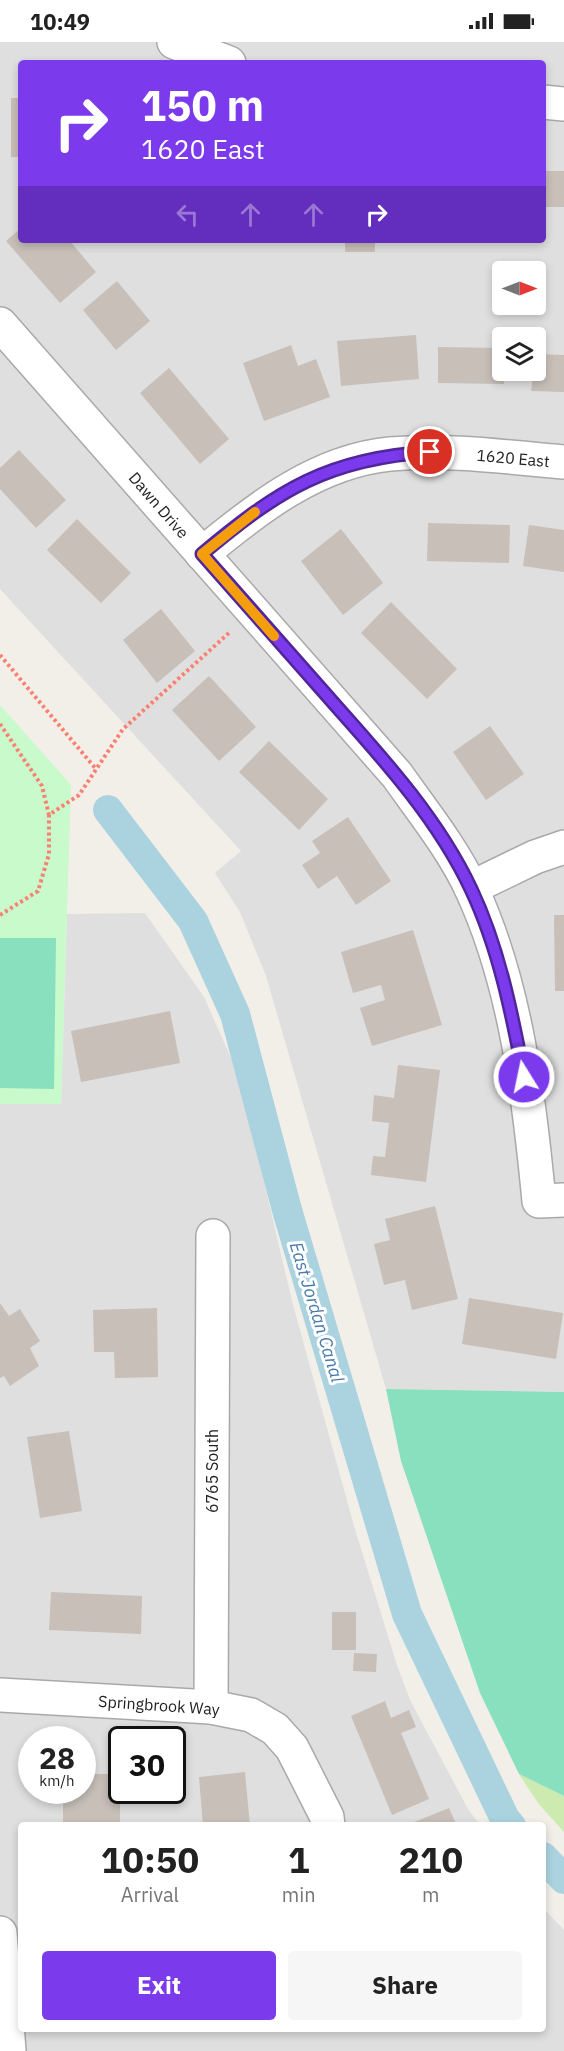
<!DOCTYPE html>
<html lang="en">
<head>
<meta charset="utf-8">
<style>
  body { margin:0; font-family:"IBM Plex Sans",sans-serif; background:#f6f6f6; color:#222; height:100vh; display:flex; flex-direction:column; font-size:22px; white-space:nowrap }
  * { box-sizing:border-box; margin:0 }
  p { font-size:20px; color:#767676 }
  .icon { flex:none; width:33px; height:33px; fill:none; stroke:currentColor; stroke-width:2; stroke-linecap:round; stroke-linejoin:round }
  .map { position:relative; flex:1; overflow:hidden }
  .details { position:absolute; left:18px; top:1780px; width:528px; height:210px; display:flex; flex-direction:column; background:#fff; border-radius:6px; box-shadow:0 3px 9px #0003 }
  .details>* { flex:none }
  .hud { position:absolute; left:18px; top:18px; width:528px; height:183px; border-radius:6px; box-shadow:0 3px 9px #0003; background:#7c3aed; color:#fff; overflow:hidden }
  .needle { width:39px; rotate:90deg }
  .buttons { position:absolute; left:492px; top:219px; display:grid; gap:12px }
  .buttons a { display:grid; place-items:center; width:54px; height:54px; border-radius:6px; background:#fff; box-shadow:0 3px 9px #0003; font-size:30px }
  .speed { position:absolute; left:18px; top:1684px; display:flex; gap:12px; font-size:30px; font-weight:700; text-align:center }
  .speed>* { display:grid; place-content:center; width:78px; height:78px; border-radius:50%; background:#fff; box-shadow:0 3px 9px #0003; line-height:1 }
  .speed small { font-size:15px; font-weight:400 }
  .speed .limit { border:3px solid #111; border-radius:9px; background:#fff; color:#111 }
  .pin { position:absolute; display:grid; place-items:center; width:51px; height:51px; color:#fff; margin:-26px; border:3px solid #fff; border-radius:50%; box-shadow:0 2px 6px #0007 }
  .me { position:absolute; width:66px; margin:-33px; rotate:350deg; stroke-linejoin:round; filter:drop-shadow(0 0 4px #0008) }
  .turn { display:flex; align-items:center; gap:21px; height:126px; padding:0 24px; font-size:27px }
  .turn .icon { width:78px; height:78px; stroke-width:2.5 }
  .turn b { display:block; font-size:42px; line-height:51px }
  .lanes { display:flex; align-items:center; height:57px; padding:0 24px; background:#0003; justify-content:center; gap:30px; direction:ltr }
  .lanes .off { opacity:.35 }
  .eta { display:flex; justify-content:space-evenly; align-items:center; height:102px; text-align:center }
  .eta b { font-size:36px; font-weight:700; line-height:42px }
  .button { display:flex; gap:12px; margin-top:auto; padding:12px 24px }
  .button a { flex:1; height:69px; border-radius:6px; background:#7c3aed; color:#fff; font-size:24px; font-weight:700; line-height:69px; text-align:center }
  .button a+a { background:#f6f6f6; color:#222 }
  .status { display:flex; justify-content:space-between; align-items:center; height:42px; padding:0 30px; background:#fff; direction:ltr }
  .status svg { height:16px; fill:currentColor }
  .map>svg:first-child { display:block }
  .residential { fill:#e0dfdf; fill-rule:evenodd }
  .grass { fill:#cdebb0 }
  .park { fill:#c8facc }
  .pitch { fill:#88e0be }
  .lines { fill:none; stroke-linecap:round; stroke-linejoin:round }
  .canal { stroke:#aad3df; stroke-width:30 }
  .building { fill:#c7bfb8 }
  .minor-casing { stroke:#a9a9a9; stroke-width:36 }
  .path { stroke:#fa8072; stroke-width:4; stroke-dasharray:3 3; stroke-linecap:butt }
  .minor { stroke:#fff; stroke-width:33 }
  .route-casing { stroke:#51269a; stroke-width:15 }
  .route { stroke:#7c3aed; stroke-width:10 }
  .slow { stroke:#f59e0b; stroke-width:10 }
  .labels { text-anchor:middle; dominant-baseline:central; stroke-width:6; stroke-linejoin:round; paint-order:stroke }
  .street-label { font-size:16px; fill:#222; stroke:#fff }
  .water-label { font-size:18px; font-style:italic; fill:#4a7aab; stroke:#fff }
</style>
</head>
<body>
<div class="status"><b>10:49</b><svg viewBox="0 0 49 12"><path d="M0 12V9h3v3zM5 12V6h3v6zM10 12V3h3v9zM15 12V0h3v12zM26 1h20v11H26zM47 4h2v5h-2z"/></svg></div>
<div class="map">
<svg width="564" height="2009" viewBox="0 0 564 2009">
  <rect width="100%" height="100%" fill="#f2efe9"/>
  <!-- residential -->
  <g class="residential">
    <path d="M0 0H564V1350L386 1347 266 934 240 870 215 831 241 809 0 547ZM21 21H543V198H21ZM502 230H536V262H502ZM502 296H536V328H502Z"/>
    <path d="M145 871 204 955 239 1034 292 1259 354 1484 397 1623 410 1658 468 1767 480 1783 21 1784V1988H543V1866L564 1888V2009H0V1062L61 1061 67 872ZM32 1698H82V1749H32ZM122 1698H172V1749H122Z"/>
  </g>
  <!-- grass -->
  <polygon class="grass" points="519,1732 564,1754 564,1790 538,1761"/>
  <!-- park -->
  <polygon class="park" points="0,663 71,743 61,1062 0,1062"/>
  <!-- pitch -->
  <g class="pitch">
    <polygon points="0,896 56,896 54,1047 0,1046"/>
    <polygon points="386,1347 564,1350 564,1754 519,1732 480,1651 401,1419"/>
  </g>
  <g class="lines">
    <!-- canal -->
    <g class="canal">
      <polyline points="108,768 193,879 235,972 287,1168 407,1572 505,1777 511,1784"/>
      <polyline points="543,1815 564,1837"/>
    </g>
  </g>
  <!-- building -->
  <g class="building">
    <rect x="11" y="56" width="10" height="59"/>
    <rect x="543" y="129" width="21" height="36"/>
    <polygon points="21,186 21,198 69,198 96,230 60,261 6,199"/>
    <rect x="345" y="198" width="30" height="12"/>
    <polygon points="117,239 150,279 116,308 83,268"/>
    <polygon points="416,293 419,337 341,344 337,299"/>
    <polygon points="291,303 298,324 316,317 330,355 264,379 243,321"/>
    <polygon points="438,305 502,306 504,342 438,341"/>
    <polygon points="536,312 564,313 564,350 531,349"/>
    <polygon points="169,326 229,397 200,422 140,351"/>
    <polygon points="19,408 66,458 36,486 0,447 0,426"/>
    <polygon points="77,477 131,531 101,561 47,508"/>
    <polygon points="428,481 510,483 509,521 427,519"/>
    <polygon points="529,483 564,488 564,530 523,524"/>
    <polygon points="341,487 383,541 343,573 301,519"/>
    <polygon points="391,560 457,627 427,657 361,591"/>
    <polygon points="161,567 195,609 157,641 123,598"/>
    <polygon points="209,634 256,685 219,719 172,668"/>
    <polygon points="490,684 524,732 486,758 453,710"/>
    <polygon points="269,699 328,757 299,788 239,730"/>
    <polygon points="348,775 391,839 356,863 337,834 318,847 302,823 320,811 312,799"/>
    <polygon points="554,873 564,873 564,949 555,949"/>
    <polygon points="413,888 442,983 372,1004 360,966 385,958 381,943 353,951 341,910"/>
    <polygon points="170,969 180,1021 81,1040 71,989"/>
    <polygon points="398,1023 440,1028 426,1140 371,1133 373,1114 385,1115 389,1081 372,1079 374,1053 394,1056"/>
    <polygon points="435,1164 458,1257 412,1268 405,1238 384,1243 374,1202 390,1198 385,1177"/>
    <polygon points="469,1256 563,1271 556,1317 462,1302"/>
    <polygon points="0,1261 9,1274 20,1267 40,1299 30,1306 39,1324 10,1344 4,1334 0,1336"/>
    <polygon points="157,1266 158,1335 115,1336 114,1310 94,1310 93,1268"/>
    <polygon points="69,1389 82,1469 40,1476 27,1395"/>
    <polygon points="51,1550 142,1554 141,1592 49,1588"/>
    <rect x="332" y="1570" width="24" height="38"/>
    <polygon points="354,1611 377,1612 376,1630 353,1629"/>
    <polygon points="385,1659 391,1676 409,1668 416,1685 401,1691 429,1757 392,1773 351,1674"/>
    <polygon points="245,1730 250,1784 203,1784 199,1735"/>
    <polygon points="82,1732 120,1732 120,1784 63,1784 63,1749 82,1749"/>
    <polygon points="449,1766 457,1784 407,1784 407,1783"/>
  </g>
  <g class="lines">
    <defs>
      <g id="minor">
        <polyline points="174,0 229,21"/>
        <polyline points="543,60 564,62"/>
        <path d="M0 282 397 733C423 770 453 807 472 848 516 944 529 1054 539 1159L564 1158"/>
        <path d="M202 512C256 467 317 419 390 412 448 407 506 415 564 420"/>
        <polyline points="471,846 535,815 564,805"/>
        <polyline points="0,1653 211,1665 251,1673 275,1687 292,1706 327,1775 328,1784"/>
        <polyline points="211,1665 213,1194"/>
        <polyline points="0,1891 9,2009"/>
      </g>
    </defs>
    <!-- minor casing -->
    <use href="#minor" class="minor-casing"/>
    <!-- path -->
    <g class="path">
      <polyline points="0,613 96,727"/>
      <polyline points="0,682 42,744 49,773 79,753 123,687 230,590"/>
      <polyline points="0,873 38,849 49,812 49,773"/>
    </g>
    <!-- minor -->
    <use href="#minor" class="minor"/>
  </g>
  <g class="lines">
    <defs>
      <path id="route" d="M430 410C329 416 278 448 202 512 247 563 292 614 337 665 387 721 439 779 471 847 499 906 512 972 524 1035"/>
    </defs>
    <!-- route casing -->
    <use href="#route" class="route-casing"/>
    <!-- route -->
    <use href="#route" class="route"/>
    <!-- slow -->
    <polyline class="slow" points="255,470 202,512 274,594"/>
  </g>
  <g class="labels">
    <!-- street labels -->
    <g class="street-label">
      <text transform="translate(513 416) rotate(5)">1620 East</text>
      <text transform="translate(159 463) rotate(49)">Dawn Drive</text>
      <text transform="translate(212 1429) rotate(-90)">6765 South</text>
      <text transform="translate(159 1663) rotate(4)">Springbrook Way</text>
    </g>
    <!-- water labels -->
    <g class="water-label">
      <text transform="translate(317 1270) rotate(73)">East Jordan Canal</text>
    </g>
  </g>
</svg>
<div class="buttons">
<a><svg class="needle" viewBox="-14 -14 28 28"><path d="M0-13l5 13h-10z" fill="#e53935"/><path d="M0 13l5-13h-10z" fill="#767676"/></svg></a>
<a><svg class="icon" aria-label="layers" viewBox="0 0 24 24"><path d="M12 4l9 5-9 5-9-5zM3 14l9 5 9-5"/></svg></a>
</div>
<div class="speed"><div>28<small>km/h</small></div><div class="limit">30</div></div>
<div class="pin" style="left:430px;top:410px;background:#d93025"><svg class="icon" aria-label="arrive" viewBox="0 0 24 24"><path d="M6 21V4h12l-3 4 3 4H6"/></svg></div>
<svg class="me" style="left:524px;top:1035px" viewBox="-20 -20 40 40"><circle r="17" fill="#7c3aed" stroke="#fff" stroke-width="3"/><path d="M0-11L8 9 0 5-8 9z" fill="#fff"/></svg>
<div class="hud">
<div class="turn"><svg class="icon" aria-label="right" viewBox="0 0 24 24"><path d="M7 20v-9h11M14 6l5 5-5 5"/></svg><div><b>150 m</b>1620 East</div></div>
<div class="lanes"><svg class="icon off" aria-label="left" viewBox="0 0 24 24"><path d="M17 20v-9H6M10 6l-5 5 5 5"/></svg><svg class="icon off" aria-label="ahead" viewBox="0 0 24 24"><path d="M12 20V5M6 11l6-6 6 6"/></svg><svg class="icon off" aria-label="ahead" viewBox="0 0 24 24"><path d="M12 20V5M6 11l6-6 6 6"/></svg><svg class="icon" aria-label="right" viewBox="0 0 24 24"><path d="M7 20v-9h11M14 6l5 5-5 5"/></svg></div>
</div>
<section class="details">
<div class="eta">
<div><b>10:50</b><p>Arrival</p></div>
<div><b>1</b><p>min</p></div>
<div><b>210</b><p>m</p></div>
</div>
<div class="button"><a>Exit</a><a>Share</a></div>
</section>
</div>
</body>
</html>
